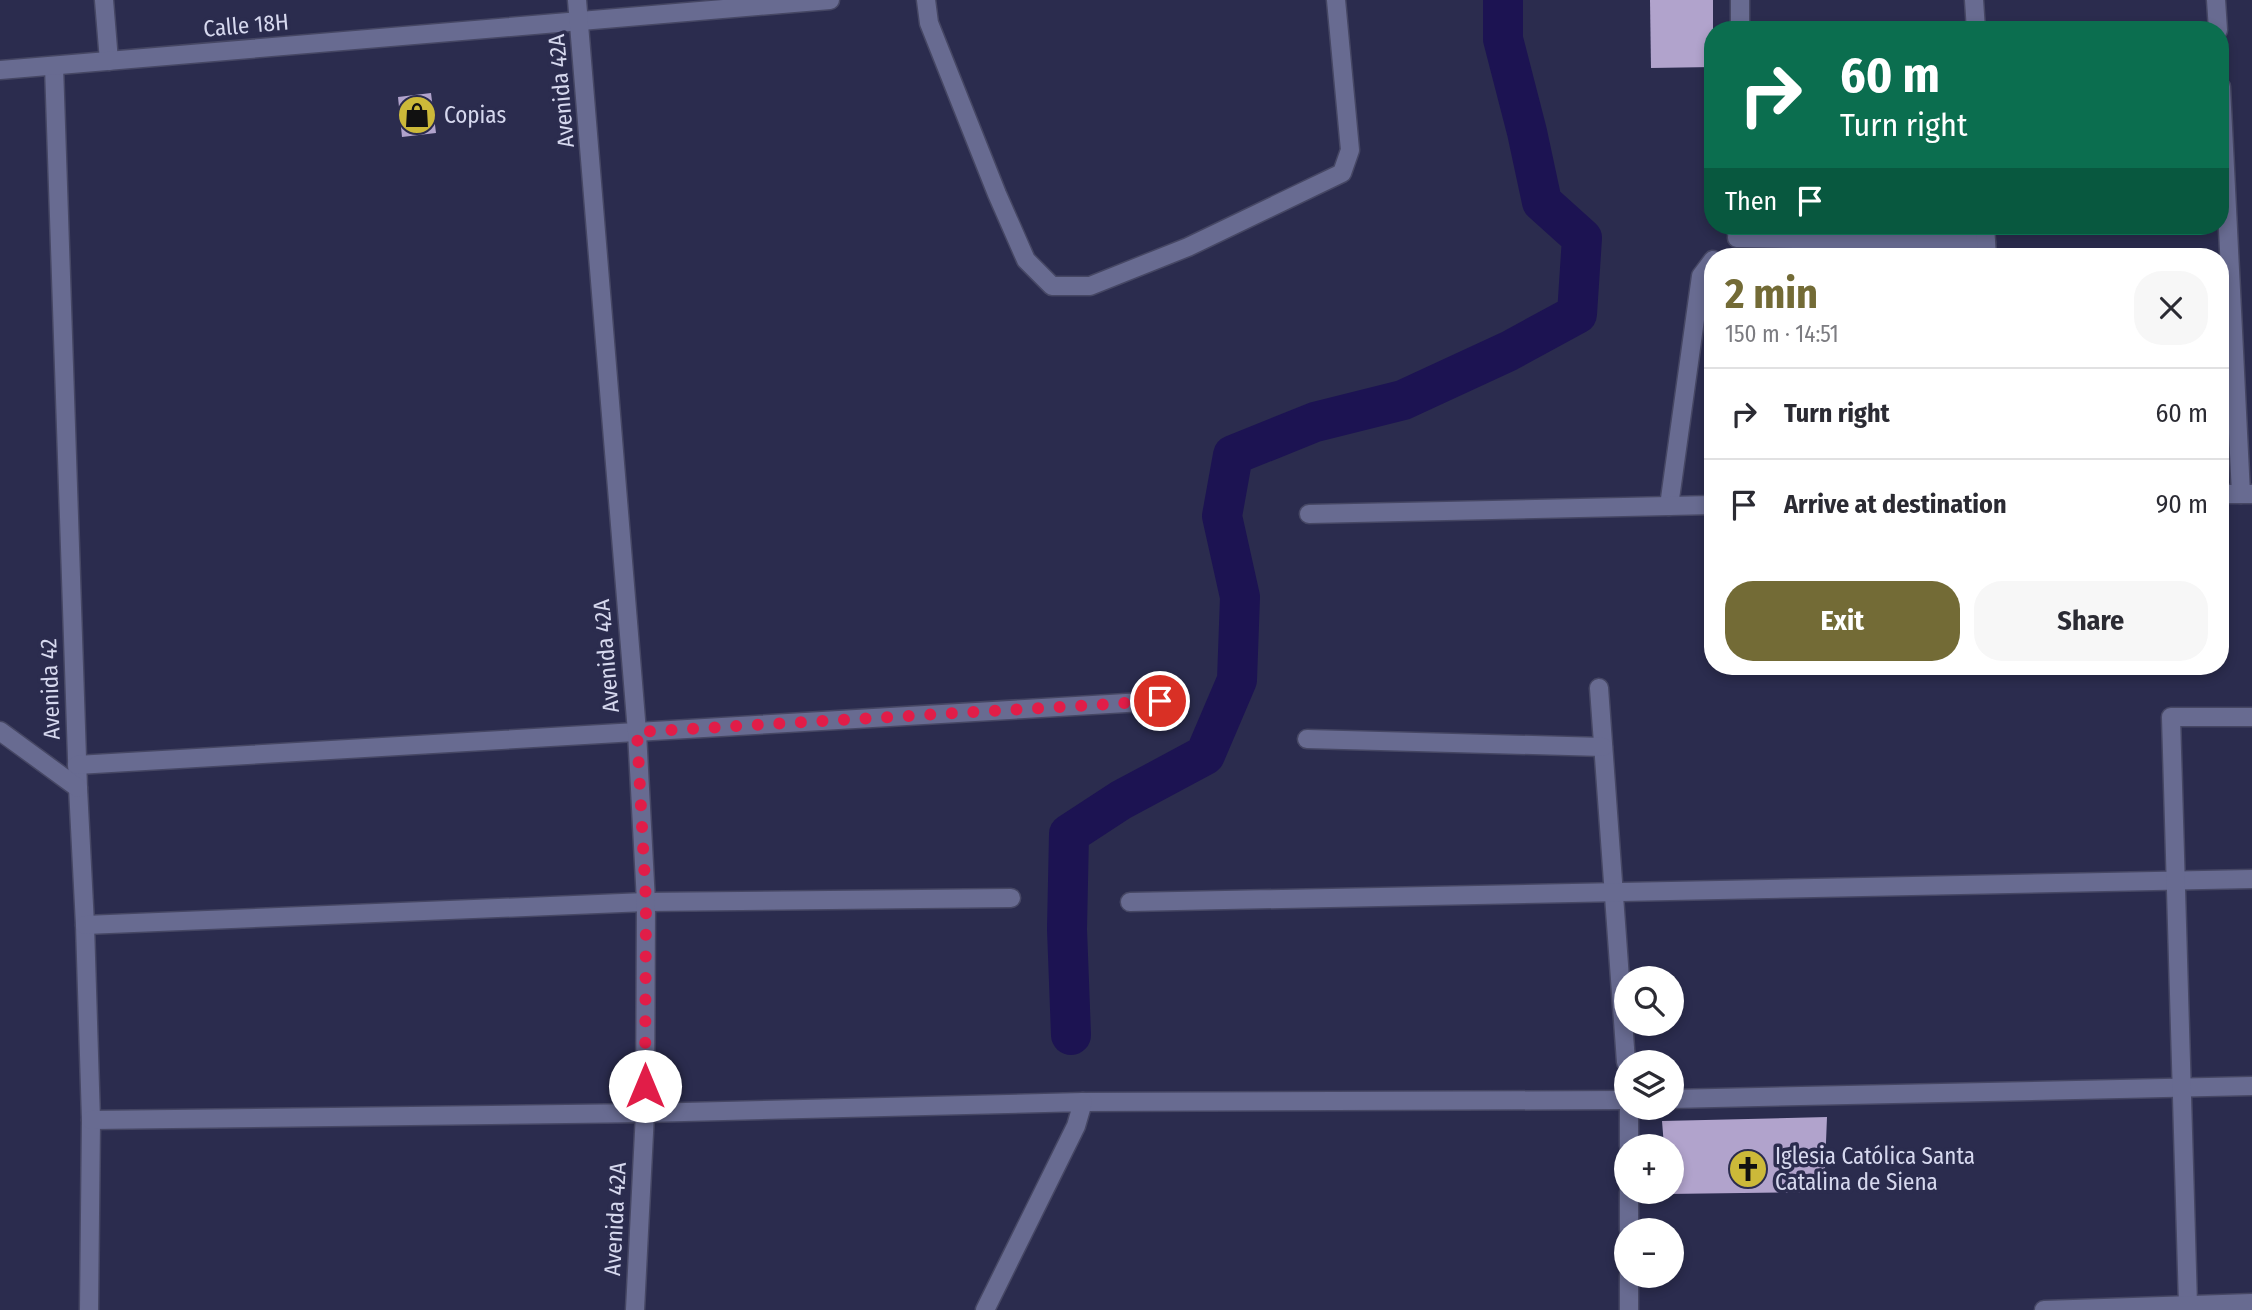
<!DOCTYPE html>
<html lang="en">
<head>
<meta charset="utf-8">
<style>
  body { margin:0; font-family:"Fira Sans Condensed",sans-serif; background:#f7f7f7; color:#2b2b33; height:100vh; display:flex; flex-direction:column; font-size:26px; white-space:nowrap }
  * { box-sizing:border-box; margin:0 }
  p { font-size:23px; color:#7c7c81 }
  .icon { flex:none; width:38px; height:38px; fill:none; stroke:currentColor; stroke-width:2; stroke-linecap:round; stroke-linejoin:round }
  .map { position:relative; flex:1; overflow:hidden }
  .side { position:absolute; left:1704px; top:248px; width:525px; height:427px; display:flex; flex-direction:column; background:#fff; border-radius:28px; box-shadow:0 4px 10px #0003 }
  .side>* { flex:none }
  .guide { position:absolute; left:1704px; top:21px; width:525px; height:214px; border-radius:28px; box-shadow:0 4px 10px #0003; background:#0b6e4f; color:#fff; overflow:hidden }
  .fabs { position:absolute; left:1614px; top:966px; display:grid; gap:14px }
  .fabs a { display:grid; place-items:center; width:70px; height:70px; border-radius:50%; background:#fff; box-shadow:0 4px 10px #0003; font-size:35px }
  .pin { position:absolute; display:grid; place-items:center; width:60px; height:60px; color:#fff; margin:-30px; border:4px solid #fff; border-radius:50%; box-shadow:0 2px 7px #0007 }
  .me { position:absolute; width:77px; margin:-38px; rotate:0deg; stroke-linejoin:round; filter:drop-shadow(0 0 5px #0008) }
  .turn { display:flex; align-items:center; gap:24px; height:147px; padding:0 21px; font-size:32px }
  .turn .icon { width:91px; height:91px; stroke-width:2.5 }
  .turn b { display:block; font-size:49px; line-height:60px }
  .then { display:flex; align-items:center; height:66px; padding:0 21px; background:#0003; gap:14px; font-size:26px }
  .round { display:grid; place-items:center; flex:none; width:74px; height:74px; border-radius:28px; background:#f7f7f7 }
  .head { display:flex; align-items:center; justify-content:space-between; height:119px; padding:0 21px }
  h1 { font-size:42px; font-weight:700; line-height:52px; color:#736b36 }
  .button { display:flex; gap:14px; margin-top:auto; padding:14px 21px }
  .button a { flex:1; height:80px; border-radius:28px; background:#736b36; color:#fff; font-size:28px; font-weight:700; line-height:80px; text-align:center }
  .button a+a { background:#f7f7f7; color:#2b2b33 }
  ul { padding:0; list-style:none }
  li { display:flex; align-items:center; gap:21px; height:91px; padding:0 21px; border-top:2px solid #e1e1e2 }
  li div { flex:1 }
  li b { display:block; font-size:26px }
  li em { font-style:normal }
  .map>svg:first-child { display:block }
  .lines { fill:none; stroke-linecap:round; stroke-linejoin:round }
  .canal { stroke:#1c1352; stroke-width:40 }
  .building { fill:#b1a3cc }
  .lane-casing { stroke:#464764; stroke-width:21 }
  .street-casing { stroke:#464764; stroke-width:21 }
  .secondary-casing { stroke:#464764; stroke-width:21 }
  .lane { stroke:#686b91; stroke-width:18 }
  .street { stroke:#686b91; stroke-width:18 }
  .secondary { stroke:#686b91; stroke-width:18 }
  .route { stroke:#e11d48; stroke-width:12; stroke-dasharray:0 21.6 }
  .labels { text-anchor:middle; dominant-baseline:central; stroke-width:7; stroke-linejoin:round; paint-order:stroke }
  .street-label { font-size:23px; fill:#d6d8ee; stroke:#2b2c4e }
  .poi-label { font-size:23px; fill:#d6d8ee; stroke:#2b2c4e; text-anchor:start }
</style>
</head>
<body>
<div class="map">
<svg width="2252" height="1310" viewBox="0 0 2252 1310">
  <rect width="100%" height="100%" fill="#2b2c4e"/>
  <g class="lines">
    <!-- canal -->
    <polyline class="canal" points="1071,1035 1067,929 1069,834 1121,800 1205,755 1237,680 1240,597 1222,516 1233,455 1315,422 1403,400 1509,351 1577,314 1582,238 1542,202 1527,132 1503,39 1503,0"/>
  </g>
  <!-- building -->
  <g class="building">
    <polygon points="1650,0 1713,0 1713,67 1651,68"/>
    <polygon points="431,93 436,133 402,137 398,97"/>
    <polygon points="1827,1117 1824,1192 1667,1194 1667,1192 1671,1192 1671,1146 1664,1146 1662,1121"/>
  </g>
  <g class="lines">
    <defs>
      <polyline id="lane" points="926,0 929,23 997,194 1026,260 1052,286 1090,286 1188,247 1342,173 1350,150 1336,0"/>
      <g id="street">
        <polyline points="104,0 109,61"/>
        <polyline points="1974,0 1976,30"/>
        <polyline points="2216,0 2218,30"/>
        <polyline points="1740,30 1740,0"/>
        <polyline points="54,66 78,788 85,925 91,1120 89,1310"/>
        <polyline points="0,70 830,0"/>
        <polyline points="2221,87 2241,494"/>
        <polyline points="1738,226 1737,238 1986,242"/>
        <polyline points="1985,226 1987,257"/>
        <polyline points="2221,494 2252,494"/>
        <polyline points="1669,506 1701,276 1713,260"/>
        <polyline points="1309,514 1713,505"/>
        <polyline points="1599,688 1626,1062"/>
        <polyline points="0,731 78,788"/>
        <polyline points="1307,739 1603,747"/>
        <polyline points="77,765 1160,701"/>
        <polyline points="1130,902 2252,879"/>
        <polyline points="85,925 646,902 1011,898"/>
        <polyline points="1671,1099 2252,1086"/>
        <polyline points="1083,1102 1626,1100"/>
        <polyline points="91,1120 645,1113 1083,1102 1076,1126 985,1310"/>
        <polyline points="1629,1146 1629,1108"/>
        <polyline points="1629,1230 1629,1192"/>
        <polyline points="2188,1305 2171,717 2252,717"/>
        <polyline points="1629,1310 1629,1276"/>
        <polyline points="2044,1310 2252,1303"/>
      </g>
      <polyline id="secondary" points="577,0 637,732 646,902 645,1113 635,1310"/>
    </defs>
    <!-- lane casing -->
    <use href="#lane" class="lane-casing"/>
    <!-- street casing -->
    <use href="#street" class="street-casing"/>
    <!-- secondary casing -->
    <use href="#secondary" class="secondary-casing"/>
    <!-- lane -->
    <use href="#lane" class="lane"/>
    <!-- street -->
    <use href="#street" class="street"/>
    <!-- secondary -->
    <use href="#secondary" class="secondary"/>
  </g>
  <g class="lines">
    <!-- route -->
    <polyline class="route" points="645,1086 646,902 637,732 1160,701"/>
  </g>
  <!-- icons -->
  <defs>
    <symbol id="shop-disc" viewBox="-11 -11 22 22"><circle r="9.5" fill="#ccb939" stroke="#2b2c4e"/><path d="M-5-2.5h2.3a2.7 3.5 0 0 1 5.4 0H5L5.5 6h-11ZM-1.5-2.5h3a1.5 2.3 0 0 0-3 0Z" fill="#111"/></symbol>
    <symbol id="church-disc" viewBox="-11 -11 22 22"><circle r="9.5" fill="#ccb939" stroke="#2b2c4e"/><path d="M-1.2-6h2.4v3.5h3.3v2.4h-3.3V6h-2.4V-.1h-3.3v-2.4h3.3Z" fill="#111"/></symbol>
  </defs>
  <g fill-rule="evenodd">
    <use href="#shop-disc" x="395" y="93" width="44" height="44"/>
    <use href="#church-disc" x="1726" y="1147" width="44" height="44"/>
  </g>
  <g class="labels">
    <!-- street labels -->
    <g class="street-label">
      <text transform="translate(246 25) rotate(-5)">Calle 18H</text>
      <text transform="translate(561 91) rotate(-95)">Avenida 42A</text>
      <text transform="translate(606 656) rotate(-95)">Avenida 42A</text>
      <text transform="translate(50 689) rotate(-92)">Avenida 42</text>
      <text transform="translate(615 1219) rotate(-87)">Avenida 42A</text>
    </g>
    <!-- poi labels -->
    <g class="poi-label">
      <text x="444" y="115">Copias</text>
      <text x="1775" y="1156">Iglesia Católica Santa<tspan x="1775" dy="26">Catalina de Siena</tspan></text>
    </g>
  </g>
</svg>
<div class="fabs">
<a><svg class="icon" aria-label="search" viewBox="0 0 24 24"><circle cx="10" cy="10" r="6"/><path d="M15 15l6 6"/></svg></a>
<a><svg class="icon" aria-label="layers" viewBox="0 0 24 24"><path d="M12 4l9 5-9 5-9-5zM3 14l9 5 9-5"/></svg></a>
<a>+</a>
<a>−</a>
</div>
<div class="pin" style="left:1160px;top:701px;background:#d93025"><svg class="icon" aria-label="arrive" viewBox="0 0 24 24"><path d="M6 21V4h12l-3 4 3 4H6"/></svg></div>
<svg class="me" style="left:645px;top:1086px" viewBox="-20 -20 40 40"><circle r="19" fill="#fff"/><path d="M0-13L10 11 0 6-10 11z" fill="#e11d48"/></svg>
<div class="guide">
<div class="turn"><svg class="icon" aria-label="right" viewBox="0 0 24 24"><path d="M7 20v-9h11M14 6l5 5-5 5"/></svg><div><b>60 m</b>Turn right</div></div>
<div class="then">Then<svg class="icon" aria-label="arrive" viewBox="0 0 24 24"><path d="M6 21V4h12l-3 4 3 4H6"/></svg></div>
</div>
<section class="side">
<div class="head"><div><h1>2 min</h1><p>150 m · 14:51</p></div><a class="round"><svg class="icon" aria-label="close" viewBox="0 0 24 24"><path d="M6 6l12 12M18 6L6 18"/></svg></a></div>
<ul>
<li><svg class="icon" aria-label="right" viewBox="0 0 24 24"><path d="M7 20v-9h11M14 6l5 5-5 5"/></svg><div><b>Turn right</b></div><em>60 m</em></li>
<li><svg class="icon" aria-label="arrive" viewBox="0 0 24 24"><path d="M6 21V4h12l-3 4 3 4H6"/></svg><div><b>Arrive at destination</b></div><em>90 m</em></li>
</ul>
<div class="button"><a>Exit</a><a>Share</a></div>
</section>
</div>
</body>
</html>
